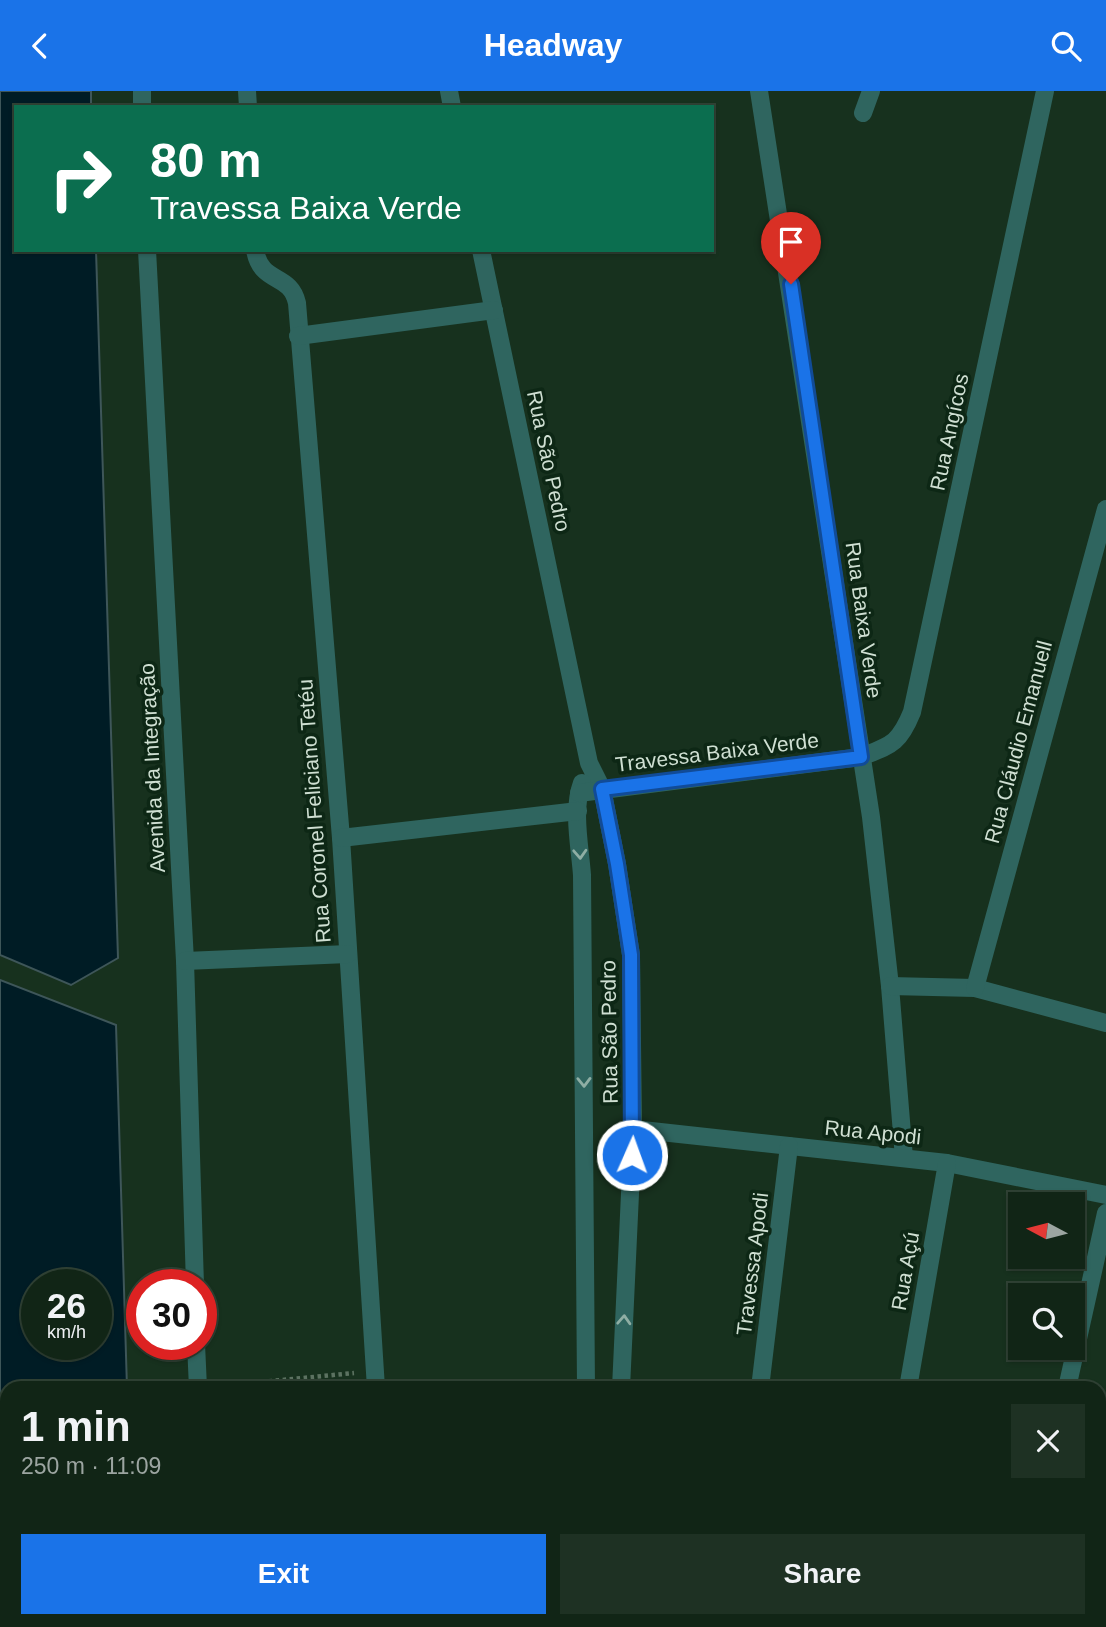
<!DOCTYPE html>
<html lang="en">
<head>
<meta charset="utf-8">
<style>
  body { margin:0; font-family:Helvetica,sans-serif; background:#1e3123; color:#f1f3f6; height:100vh; display:flex; flex-direction:column; font-size:26px; white-space:nowrap }
  * { box-sizing:border-box; margin:0 }
  p { font-size:23px; color:#9ca5a1 }
  .icon { flex:none; width:38px; height:38px; fill:none; stroke:currentColor; stroke-width:2; stroke-linecap:round; stroke-linejoin:round }
  .map { position:relative; flex:1; overflow:hidden }
  .panel { position:absolute; left:0px; top:1290px; width:1106px; height:247px; display:flex; flex-direction:column; background:#112516; border-radius:21px 21px 0 0; box-shadow:0 2px 5px #0004,0 0 0 2px #304235 }
  .panel>* { flex:none }
  .hud { position:absolute; left:14px; top:14px; width:700px; height:147px; border-radius:0px; box-shadow:0 2px 5px #0004,0 0 0 2px #304235; background:#0b6e4f; color:#fff; overflow:hidden }
  .needle { width:46px; rotate:277deg }
  .controls { position:absolute; left:1008px; top:1101px; display:grid; gap:14px }
  .controls a { display:grid; place-items:center; width:77px; height:77px; border-radius:0px; background:#112516; box-shadow:0 2px 5px #0004,0 0 0 2px #304235; font-size:35px }
  .speed { position:absolute; left:21px; top:1178px; display:flex; gap:14px; font-size:35px; font-weight:700; text-align:center }
  .speed>* { display:grid; place-content:center; width:91px; height:91px; border-radius:50%; background:#112516; box-shadow:0 2px 5px #0004,0 0 0 2px #304235; line-height:1 }
  .speed small { font-size:18px; font-weight:400 }
  .speed .limit { border:10px solid #d22; background:#fff; color:#111 }
  .pin { position:absolute; display:grid; place-items:center; width:60px; height:60px; color:#fff; margin:-72px -30px; border-radius:50% 50% 50% 0; rotate:-45deg; box-shadow:0 0 7px #0007 }
  .pin .icon { rotate:45deg }
  .me { position:absolute; width:77px; margin:-38px; rotate:2deg; stroke-linejoin:round; filter:drop-shadow(0 0 5px #0008) }
  .turn { display:flex; align-items:center; gap:24px; height:147px; padding:0 21px; font-size:32px }
  .turn .icon { width:91px; height:91px; stroke-width:2.5 }
  .turn b { display:block; font-size:49px; line-height:60px }
  .round { display:grid; place-items:center; flex:none; width:74px; height:74px; border-radius:0px; background:#1e3123 }
  .head { display:flex; align-items:center; justify-content:space-between; height:119px; padding:0 21px }
  h1 { font-size:42px; font-weight:800; line-height:52px }
  .cta { display:flex; gap:14px; margin-top:auto; padding:14px 21px }
  .cta a { flex:1; height:80px; border-radius:0px; background:#1a73e8; color:#fff; font-size:28px; font-weight:800; line-height:80px; text-align:center }
  .cta a+a { background:#1e3123; color:#f1f3f6 }
  header { display:flex; justify-content:space-between; align-items:center; height:91px; padding:0 21px; background:#1a73e8; color:#fff; font-size:32px; font-weight:800 }
  .map>svg:first-child { display:block }
  .water { fill:#001c25; stroke:#3e5659; stroke-width:2; fill-rule:evenodd }
  .lines { fill:none; stroke-linecap:round; stroke-linejoin:round }
  .path { stroke:#5c7261; stroke-width:4.5; stroke-dasharray:3.5 3.5; stroke-linecap:butt }
  .minor { stroke:#2f655f; stroke-width:18 }
  .oneway { stroke:#8faea4 }
  .route-casing { stroke:#114b97; stroke-width:18 }
  .route { stroke:#1a73e8; stroke-width:12 }
  .labels { text-anchor:middle; dominant-baseline:central; stroke-width:7; stroke-linejoin:round; paint-order:stroke }
  .street-label { font-size:21px; fill:#cfdfd2; stroke:#0d2715 }
</style>
</head>
<body>
<header><svg class="icon" aria-label="back" viewBox="0 0 24 24"><path d="M15 5l-7 7 7 7"/></svg>Headway<svg class="icon" aria-label="search" viewBox="0 0 24 24"><circle cx="10" cy="10" r="6"/><path d="M15 15l6 6"/></svg></header>
<div class="map">
<svg width="1106" height="1536" viewBox="0 0 1106 1536">
  <rect width="100%" height="100%" fill="#17311e"/>
  <!-- water -->
  <g class="water">
    <polygon points="0,0 91,0 91,16 16,16 16,159 96,159 118,867 71,894 0,864"/>
    <path d="M0 889 116 934 127 1297H7V1530H134L135 1536H0ZM37 1194H96V1253H37Z"/>
  </g>
  <g class="lines">
    <!-- path -->
    <polyline class="path" points="220,1295 354,1282"/>
    <!-- minor -->
    <g class="minor">
      <polyline points="142,0 142,16"/>
      <polyline points="247,0 248,16"/>
      <polyline points="449,0 452,16"/>
      <polyline points="759,0 871,726 890,895 904,1067"/>
      <polyline points="863,22 871,0"/>
      <polyline points="147,159 185,870 195,1194"/>
      <path d="M255 159C261 194 290 181 297 212L341 747 376 1297"/>
      <polyline points="481,159 589,672 602,698 617,773 631,864 633,1038 621,1297"/>
      <polyline points="298,245 494,219"/>
      <path d="M582 692C572 719 580 756 582 784L586 1297"/>
      <path d="M579 702 861 666C891 654 899 653 912 621L1045 0"/>
      <polyline points="341,747 578,720"/>
      <polyline points="185,870 348,863"/>
      <polyline points="890,895 975,897 1106,932"/>
      <polyline points="975,897 1106,418"/>
      <polyline points="633,1038 947,1072 1106,1104"/>
      <polyline points="196,1253 198,1297"/>
      <polyline points="760,1297 789,1055"/>
      <polyline points="908,1297 947,1072"/>
      <polyline points="1067,1297 1106,1122"/>
      <polyline points="204,1530 204,1536"/>
      <polyline points="384,1530 384,1536"/>
      <polyline points="598,1530 598,1536"/>
      <polyline points="850,1530 881,1536"/>
      <polyline points="1014,1536 1015,1530"/>
    </g>
  </g>
  <!-- one-way arrows -->
  <defs><path id="oneway-chevron" d="M-2-3.5L2.5 0L-2 3.5" fill="none" stroke-width="1.6" stroke-linecap="round" stroke-linejoin="round" transform="scale(1.75)"/></defs>
  <g class="oneway">
    <use href="#oneway-chevron" transform="translate(580 763) rotate(87)"/>
    <use href="#oneway-chevron" transform="translate(584 991) rotate(89)"/>
    <use href="#oneway-chevron" transform="translate(624 1229) rotate(-87)"/>
  </g>
  <g class="lines">
    <defs>
      <polyline id="route" points="632,1064 631,864 617,773 602,698 861,666 791,193"/>
    </defs>
    <!-- route casing -->
    <use href="#route" class="route-casing"/>
    <!-- route -->
    <use href="#route" class="route"/>
  </g>
  <g class="labels">
    <!-- street labels -->
    <g class="street-label">
      <text transform="translate(949 341) rotate(-78)">Rua Angícos</text>
      <text transform="translate(549 370) rotate(78)">Rua São Pedro</text>
      <text transform="translate(864 529) rotate(82)">Rua Baixa Verde</text>
      <text transform="translate(1018 651) rotate(-75)">Rua Cláudio Emanuell</text>
      <text transform="translate(717 661) rotate(-7)">Travessa Baixa Verde</text>
      <text transform="translate(152 677) rotate(-93)">Avenida da Integração</text>
      <text transform="translate(314 720) rotate(-94)">Rua Coronel Feliciano Tetéu</text>
      <text transform="translate(609 941) rotate(-91)">Rua São Pedro</text>
      <text transform="translate(873 1041) rotate(6)">Rua Apodi</text>
      <text transform="translate(752 1173) rotate(-83)">Travessa Apodi</text>
      <text transform="translate(905 1180) rotate(-80)">Rua Açú</text>
    </g>
  </g>
</svg>
<div class="controls">
<a><svg class="needle" viewBox="-14 -14 28 28"><path d="M0-13l5 13h-10z" fill="#e53935"/><path d="M0 13l5-13h-10z" fill="#9ca5a1"/></svg></a>
<a><svg class="icon" aria-label="search" viewBox="0 0 24 24"><circle cx="10" cy="10" r="6"/><path d="M15 15l6 6"/></svg></a>
</div>
<div class="speed"><div>26<small>km/h</small></div><div class="limit">30</div></div>
<div class="pin" style="left:791px;top:193px;background:#d93025"><svg class="icon" aria-label="arrive" viewBox="0 0 24 24"><path d="M6 21V4h12l-3 4 3 4H6"/></svg></div>
<svg class="me" style="left:632px;top:1064px" viewBox="-20 -20 40 40"><circle r="17" fill="#1a73e8" stroke="#fff" stroke-width="3"/><path d="M0-11L8 9 0 5-8 9z" fill="#fff"/></svg>
<div class="hud">
<div class="turn"><svg class="icon" aria-label="right" viewBox="0 0 24 24"><path d="M7 20v-9h11M14 6l5 5-5 5"/></svg><div><b>80 m</b>Travessa Baixa Verde</div></div>
</div>
<section class="panel">
<div class="head"><div><h1>1 min</h1><p>250 m · 11:09</p></div><a class="round"><svg class="icon" aria-label="close" viewBox="0 0 24 24"><path d="M6 6l12 12M18 6L6 18"/></svg></a></div>
<div class="cta"><a>Exit</a><a>Share</a></div>
</section>
</div>
</body>
</html>
